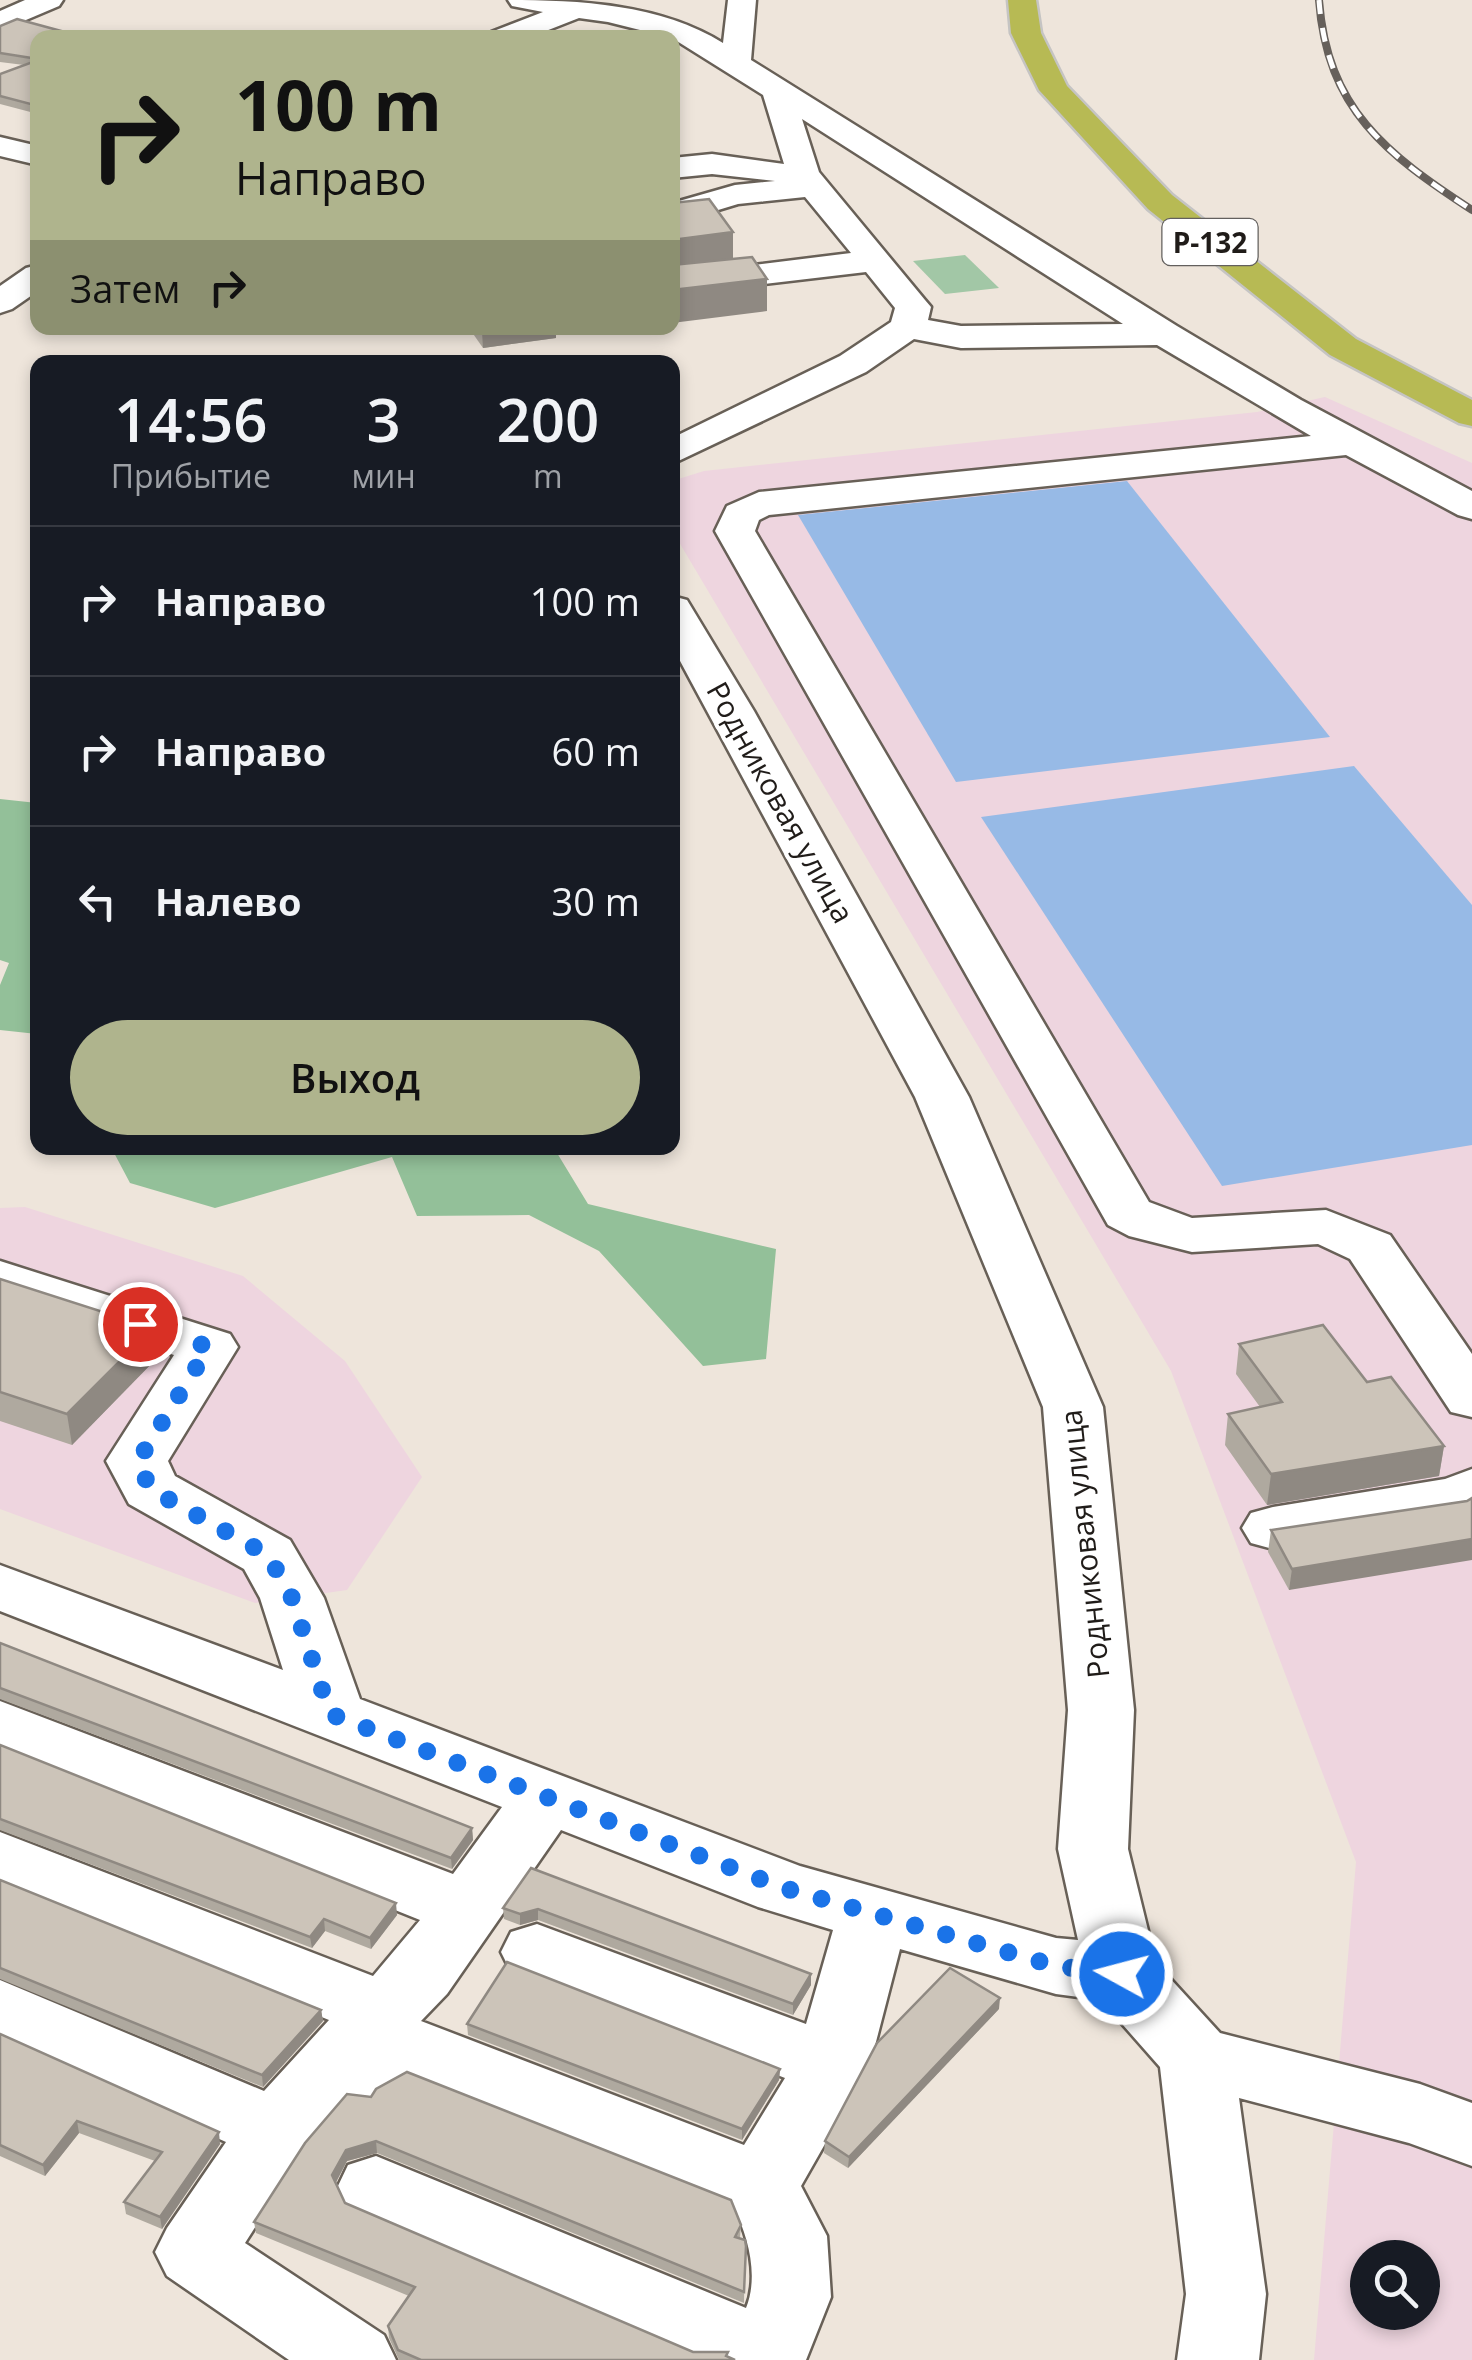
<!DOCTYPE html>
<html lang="ru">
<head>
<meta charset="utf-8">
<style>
  body { margin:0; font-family:"Open Sans",sans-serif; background:#20242c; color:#f1f3f6; height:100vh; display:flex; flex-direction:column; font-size:38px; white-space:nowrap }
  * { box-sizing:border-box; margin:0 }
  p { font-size:32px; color:#9ea1a6 }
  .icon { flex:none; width:55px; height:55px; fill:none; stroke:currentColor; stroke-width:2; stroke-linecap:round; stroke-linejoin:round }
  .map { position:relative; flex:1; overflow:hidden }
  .drawer { position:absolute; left:30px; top:355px; width:650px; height:800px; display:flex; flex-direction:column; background:#171b24; border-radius:20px; box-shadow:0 5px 15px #0003 }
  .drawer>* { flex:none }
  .guide { position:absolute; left:30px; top:30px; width:650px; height:305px; border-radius:20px; box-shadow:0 5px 15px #0003; background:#afb48d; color:#111; overflow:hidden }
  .controls { position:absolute; left:1350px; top:2240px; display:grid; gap:20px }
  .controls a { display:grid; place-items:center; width:90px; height:90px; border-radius:50%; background:#171b24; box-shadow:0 5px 15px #0003; font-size:50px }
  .pin { position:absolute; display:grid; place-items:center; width:85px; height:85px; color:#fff; margin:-42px; border:5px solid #fff; border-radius:50%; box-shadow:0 2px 10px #0007 }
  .me { position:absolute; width:110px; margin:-55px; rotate:277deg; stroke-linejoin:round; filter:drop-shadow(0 0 8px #0008) }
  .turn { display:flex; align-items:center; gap:35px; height:210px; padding:0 40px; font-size:45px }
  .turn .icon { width:130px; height:130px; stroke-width:2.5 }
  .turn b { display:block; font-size:70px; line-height:85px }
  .then { display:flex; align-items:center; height:95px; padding:0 40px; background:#0003; gap:20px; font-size:38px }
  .eta { display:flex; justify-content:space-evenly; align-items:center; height:170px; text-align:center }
  .eta b { font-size:60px; font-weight:600; line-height:70px }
  .button { display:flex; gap:20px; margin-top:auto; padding:20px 40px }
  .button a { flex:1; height:115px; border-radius:60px; background:#afb48d; color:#111; font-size:40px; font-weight:600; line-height:115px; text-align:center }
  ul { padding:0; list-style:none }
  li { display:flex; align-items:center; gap:30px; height:150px; padding:0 40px; border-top:2px solid #363941 }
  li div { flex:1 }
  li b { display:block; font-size:38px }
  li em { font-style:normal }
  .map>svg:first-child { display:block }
  .industrial { fill:#eed5df; fill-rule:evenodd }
  .green { fill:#a2c7a6 }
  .forest { fill:#93c099 }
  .water { fill:#97bae6 }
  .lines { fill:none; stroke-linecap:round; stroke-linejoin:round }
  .minor-casing { stroke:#686057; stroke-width:5 }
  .highway-casing { stroke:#c5c4c3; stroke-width:5 }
  .minor { fill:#fff; fill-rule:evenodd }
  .highway { fill:#b7ba54; fill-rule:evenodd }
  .rail-casing { stroke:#66605b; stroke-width:8 }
  .rail { stroke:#fff; stroke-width:5; stroke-dasharray:14; stroke-linecap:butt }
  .wall { fill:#afa99f }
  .shaded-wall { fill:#8f8982 }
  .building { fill:#ccc4b9; stroke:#8f8982; stroke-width:2.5 }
  .route { stroke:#1a73e8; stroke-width:18; stroke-dasharray:0 32.4 }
  .labels { text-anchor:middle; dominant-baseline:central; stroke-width:8; stroke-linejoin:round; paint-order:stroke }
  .shield { fill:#fff; stroke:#63605e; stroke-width:2.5 }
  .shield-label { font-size:28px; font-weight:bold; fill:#201c19 }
  .street-label { font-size:30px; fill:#201c19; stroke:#fff }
</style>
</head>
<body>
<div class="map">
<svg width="1472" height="2360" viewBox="0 0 1472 2360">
  <rect width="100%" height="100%" fill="#eee5db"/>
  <!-- industrial -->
  <g class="industrial">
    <path d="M1325 397 1472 463V2360H1314L1356 1862 1171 1371 673 532 672 481 704 471 1257 412ZM1368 2258H1422V2312H1368Z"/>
    <polygon points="25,1207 243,1276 345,1361 422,1477 347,1590 255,1603 0,1509 0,1208"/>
  </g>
  <!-- green -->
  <polygon class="green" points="965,255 999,288 945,294 913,261"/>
  <!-- forest -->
  <g class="forest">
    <polygon points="0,799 37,803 37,1034 0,1030 0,985 9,963 0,960"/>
    <polygon points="102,1148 554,1148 588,1204 776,1249 766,1359 703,1366 599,1251 529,1215 417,1216 392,1157 215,1208 130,1183 112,1149"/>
  </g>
  <!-- water -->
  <g class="water">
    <polygon points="1127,481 1330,737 956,782 798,515"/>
    <polygon points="1354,766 1472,905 1472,1145 1222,1186 981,817"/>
  </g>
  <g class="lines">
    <defs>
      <g id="minor">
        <polygon points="25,0 63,0 59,6 0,31 0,11"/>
        <path d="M508 0C579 0 661 4 723 43L728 0H756L751 60 1177 326 1301 400 1472 491V519L1458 515 1346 455 769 515 759 520 755 531 1149 1202 1192 1218 1326 1210 1390 1235 1472 1354V1417L1451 1412 1350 1259 1318 1244 1192 1252 1129 1236 1108 1225 715 531 727 506 759 492 1311 436 1157 345 961 348 914 339 866 372 672 464V438L840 356 891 322 895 308 866 272 672 295V275L851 253 805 197 738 204 672 224V203L735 185 775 181 712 174 672 178V158L712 154 784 164 763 95 672 38 608 22 579 18 528 38H487L491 32 543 12 512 6ZM802 119 1123 324 961 326 928 320 931 307 925 300 819 172Z"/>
        <polygon points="0,137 38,146 38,165 0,156"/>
        <polygon points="38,265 38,291 12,309 0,313 0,286 26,268"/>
        <path d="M672 596 687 600 754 711 969 1097 1103 1407 1134 1710 1128 1849 1156 1963 1220 2033 1420 2084 1472 2103V2166L1409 2143 1239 2098 1266 2294 1259 2360H1177L1186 2294 1160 2067 1101 2000 1056 1994 900 1949 870 2065 801 2186 827 2236 831 2297 806 2360H695L348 2211 337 2188 348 2165 376 2156 746 2308C759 2276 748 2236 734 2208L408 2079C388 2093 371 2103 346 2101L303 2152 245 2243 384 2335 396 2360H289L167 2276 155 2252 167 2228 226 2142 0 2041V1980L264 2091 329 2020 0 1887V1832L373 1976 420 1920 0 1752V1701L453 1874 502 1807 0 1611V1565L283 1670 260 1598 244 1569 129 1504 106 1461 174 1355 0 1298V1261L230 1334 238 1347 168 1461 175 1476 290 1540 324 1598 360 1699 800 1866 1056 1938 1078 1940 1058 1849 1068 1710 1043 1407 915 1097 672 646ZM561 1830 758 1907 833 1930 806 2024 537 1924 511 1932 501 1952 511 1972 785 2078 744 2145 421 2021 447 1994Z"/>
        <polygon points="1472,1469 1472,1515 1463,1518 1273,1549 1251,1543 1242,1528 1251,1513 1273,1507 1445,1479"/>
      </g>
      <polygon id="highway" points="1008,0 1036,0 1041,33 1067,86 1172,195 1356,339 1472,400 1472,426 1459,423 1330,355 1148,209 1039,90 1011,33"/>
    </defs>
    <!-- minor casing -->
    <use href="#minor" class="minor-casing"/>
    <!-- highway casing -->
    <use href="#highway" class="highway-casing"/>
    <!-- minor -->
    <use href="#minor" class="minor"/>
    <!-- highway -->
    <use href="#highway" class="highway"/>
    <defs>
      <path id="rail" d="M1319 0C1327 109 1386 154 1472 210"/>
    </defs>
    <!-- rail casing -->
    <use href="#rail" class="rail-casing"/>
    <!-- rail -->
    <use href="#rail" class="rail"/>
  </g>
  <!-- wall -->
  <g class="wall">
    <polygon points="0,26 38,38 38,114 0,104 0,74 24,65 0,62"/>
    <polygon points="469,328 556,328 556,338 483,348"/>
    <polygon points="0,1279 153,1328 157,1358 72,1445 0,1421"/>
    <polygon points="1239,1344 1367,1382 1444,1446 1439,1476 1267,1505 1225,1445 1228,1414 1260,1407 1236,1374"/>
    <polygon points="1467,1501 1289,1590 1268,1552 1271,1530"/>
    <polygon points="0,1643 472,1828 473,1840 452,1869 0,1699"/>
    <polygon points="0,1745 397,1915 371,1949 325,1931 312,1948 0,1830"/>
    <polygon points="531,1868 811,1985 793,2015 538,1920 520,1925 504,1919 503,1908"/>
    <polygon points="0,1880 321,2010 323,2021 263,2087 0,1979"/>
    <polygon points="999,2009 848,2168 824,2153 825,2141"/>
    <polygon points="467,2024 780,2069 779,2080 742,2140 468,2035"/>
    <polygon points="0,2034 220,2144 162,2229 126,2214 124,2202 155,2161 79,2133 45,2176 0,2156"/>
    <polygon points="347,2094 741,2225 740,2238 745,2240 744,2303 377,2153 347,2161 336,2182 345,2203 693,2352 728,2357 735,2360 399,2360 389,2338 388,2326 409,2296 256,2233 254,2222"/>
  </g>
  <!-- shaded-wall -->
  <g class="shaded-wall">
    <polygon points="733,232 733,264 672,272 672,240"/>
    <polygon points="767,279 767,311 672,323 672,290"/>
    <polygon points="519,328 556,328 556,338 483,348 482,332"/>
    <polygon points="618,328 641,328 618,330"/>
    <polygon points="153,1328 157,1358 72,1445 67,1414"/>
    <polygon points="1444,1446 1439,1476 1267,1505 1271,1474"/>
    <polygon points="1472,1539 1472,1560 1289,1590 1292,1569"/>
    <polygon points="472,1828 473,1840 452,1869 451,1858"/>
    <polygon points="396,1903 397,1915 371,1949 370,1938"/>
    <polygon points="538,1909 538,1920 520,1925 520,1914"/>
    <polygon points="324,1919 325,1931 312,1948 310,1937"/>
    <polygon points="811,1974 811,1985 793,2015 793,2004"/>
    <polygon points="1000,1998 999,2009 848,2168 849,2157"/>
    <polygon points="321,2010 323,2021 263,2087 262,2075"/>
    <polygon points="780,2069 779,2080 742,2140 742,2129"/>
    <polygon points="77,2121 79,2133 45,2176 43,2165"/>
    <polygon points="219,2132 220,2144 162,2229 160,2217"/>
    <polygon points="376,2141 377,2153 347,2161 334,2186 332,2175 346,2150"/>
  </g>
  <!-- building -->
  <g class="building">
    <polygon points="17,19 87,38 38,38 38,59 0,53 0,26"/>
    <polygon points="38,60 38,106 0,96 0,74"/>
    <polygon points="709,199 733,232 672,240 672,203"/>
    <polygon points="752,257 767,279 672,290 672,265"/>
    <polygon points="479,328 519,328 482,332"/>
    <polygon points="0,1279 153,1328 67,1414 0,1392"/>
    <polygon points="1323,1325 1367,1382 1391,1377 1444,1446 1271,1474 1228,1414 1282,1402 1239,1344"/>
    <polygon points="1472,1498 1472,1539 1292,1569 1271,1530 1467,1501"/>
    <polygon points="0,1643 472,1828 451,1858 0,1688"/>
    <polygon points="0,1745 396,1903 370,1938 324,1919 310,1937 0,1819"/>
    <polygon points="531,1868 811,1974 793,2004 538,1909 520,1914 503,1908"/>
    <polygon points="0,1880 321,2010 262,2075 0,1968"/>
    <polygon points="507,1962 780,2069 742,2129 467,2024"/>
    <polygon points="950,1968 1000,1998 849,2157 825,2141 877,2043"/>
    <polygon points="0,2034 219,2132 160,2217 124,2202 162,2152 77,2121 43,2165 0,2145"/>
    <polygon points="407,2072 731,2200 741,2225 735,2237 745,2240 746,2246 744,2292 376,2141 346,2150 332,2175 345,2203 693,2352 728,2352 726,2356 735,2360 421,2360 398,2350 388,2326 415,2287 254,2222 305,2143 347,2094 371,2097 376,2089"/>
  </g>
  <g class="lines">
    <!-- route -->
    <polyline class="route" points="140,1324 209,1347 138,1461 150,1489 268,1555 292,1598 330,1714 784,1888 1056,1966 1122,1974"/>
  </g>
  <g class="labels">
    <!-- shield labels -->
    <rect class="shield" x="1162.5" y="219" width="95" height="46" rx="8"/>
    <g class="shield-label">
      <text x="1210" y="242">Р-132</text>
    </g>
    <!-- street labels -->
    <g class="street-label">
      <text transform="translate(781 802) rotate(61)">Родниковая улица</text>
      <text transform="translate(1084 1544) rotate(-96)">Родниковая улица</text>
    </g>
  </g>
</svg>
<div class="controls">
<a><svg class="icon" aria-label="search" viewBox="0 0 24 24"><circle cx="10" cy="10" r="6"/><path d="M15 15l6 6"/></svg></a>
</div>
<div class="pin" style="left:140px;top:1324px;background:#d93025"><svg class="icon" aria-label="arrive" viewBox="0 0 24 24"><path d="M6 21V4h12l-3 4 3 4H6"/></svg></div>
<svg class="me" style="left:1122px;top:1974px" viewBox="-20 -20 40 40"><circle r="17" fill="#1a73e8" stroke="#fff" stroke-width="3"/><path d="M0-11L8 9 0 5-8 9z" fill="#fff"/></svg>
<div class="guide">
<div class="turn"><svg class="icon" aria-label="right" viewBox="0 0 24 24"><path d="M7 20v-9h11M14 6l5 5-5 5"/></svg><div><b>100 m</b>Направо</div></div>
<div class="then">Затем<svg class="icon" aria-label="right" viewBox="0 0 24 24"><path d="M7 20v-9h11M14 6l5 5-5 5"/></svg></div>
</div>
<section class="drawer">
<div class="eta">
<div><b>14:56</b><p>Прибытие</p></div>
<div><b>3</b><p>мин</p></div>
<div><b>200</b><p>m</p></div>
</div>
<ul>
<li><svg class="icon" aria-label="right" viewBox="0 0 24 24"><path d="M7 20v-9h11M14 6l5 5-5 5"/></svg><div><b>Направо</b></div><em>100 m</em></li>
<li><svg class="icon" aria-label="right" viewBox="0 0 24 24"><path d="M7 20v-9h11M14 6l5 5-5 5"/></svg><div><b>Направо</b></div><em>60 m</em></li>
<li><svg class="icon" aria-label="left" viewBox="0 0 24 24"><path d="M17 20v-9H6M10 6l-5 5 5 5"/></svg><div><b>Налево</b></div><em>30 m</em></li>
</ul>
<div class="button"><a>Выход</a></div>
</section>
</div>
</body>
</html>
